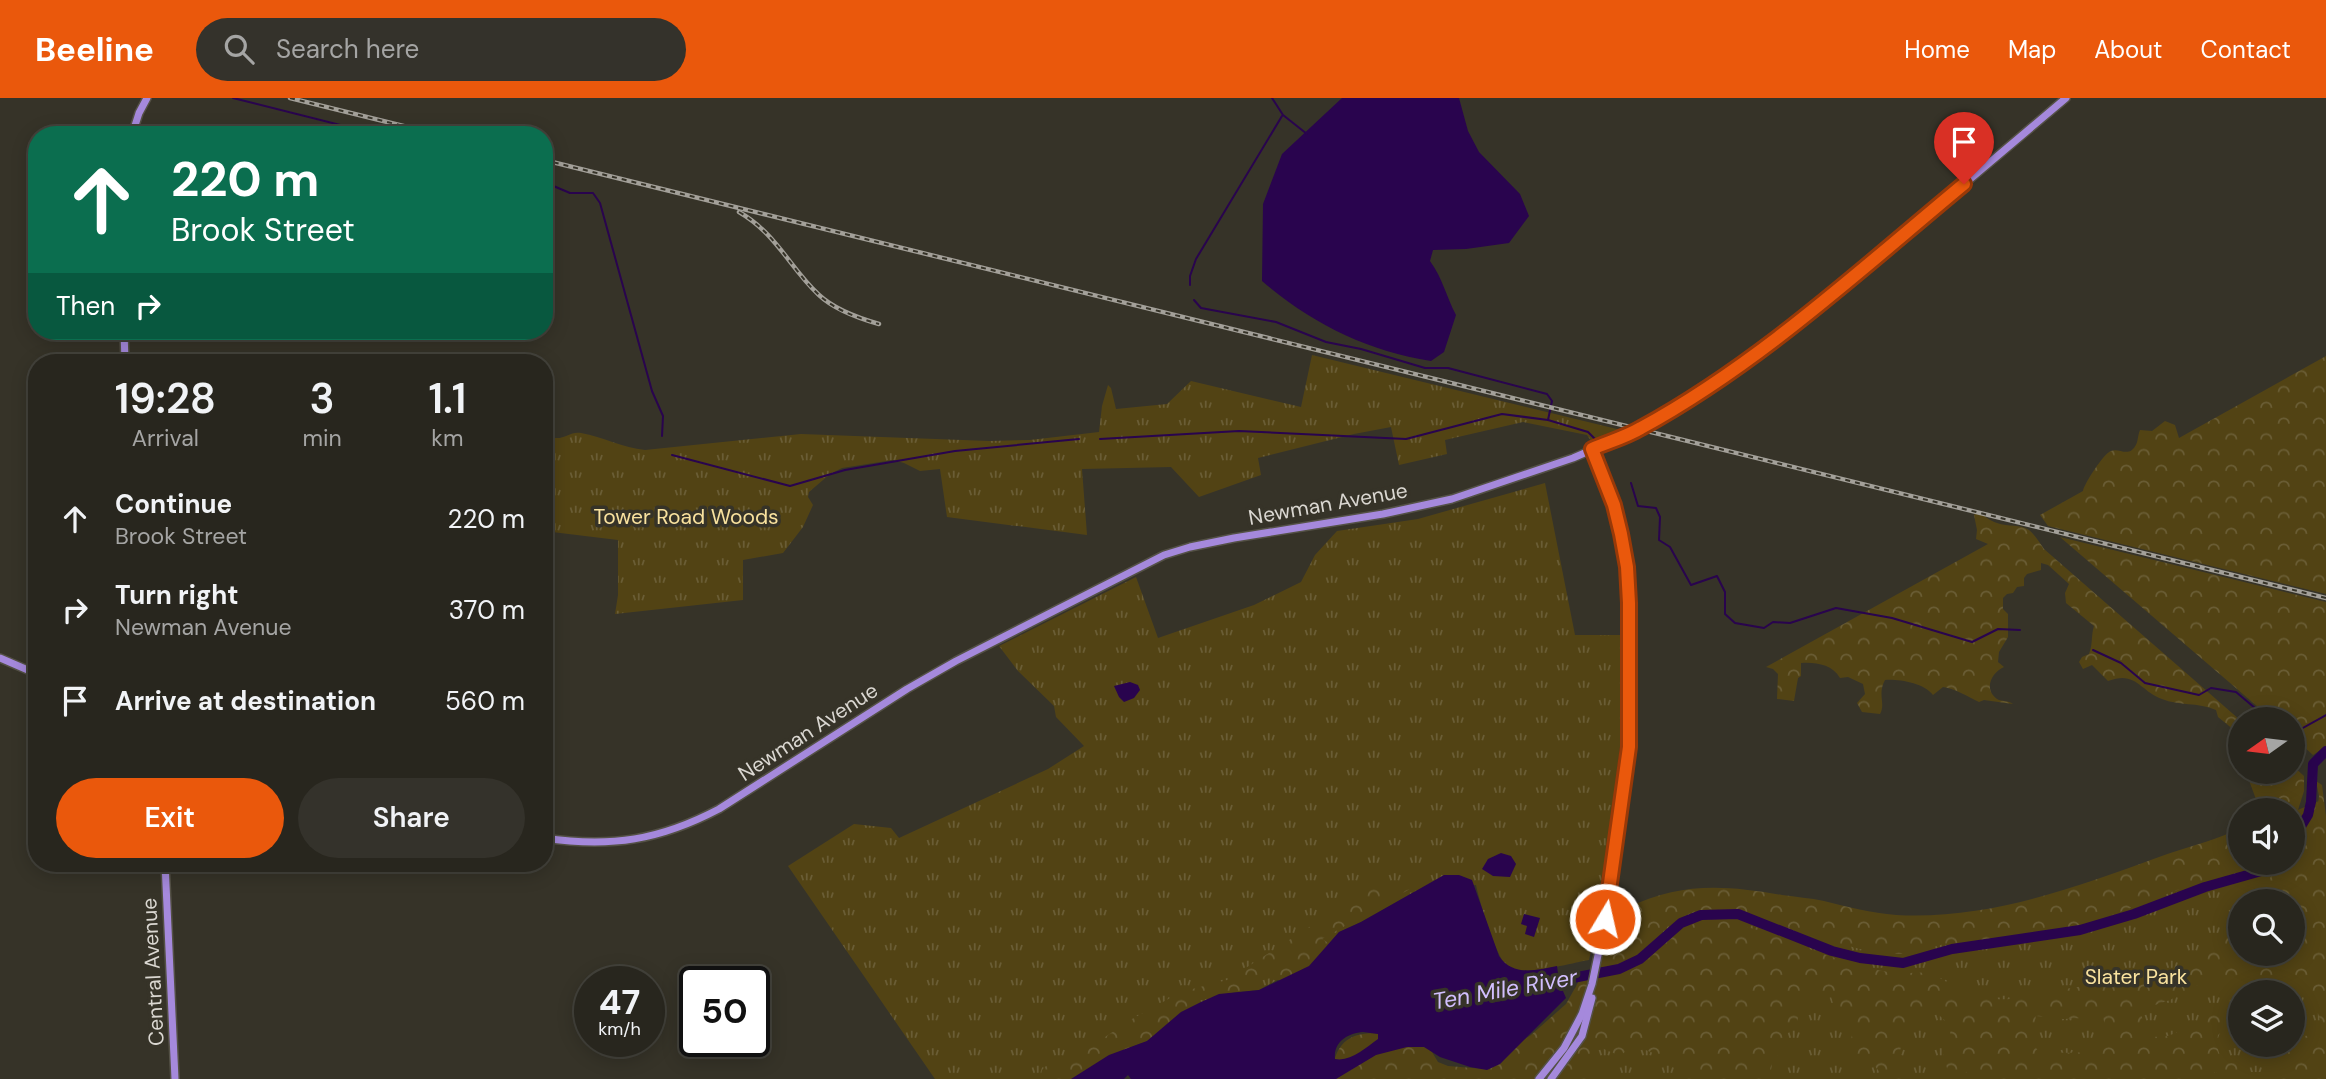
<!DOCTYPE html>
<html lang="en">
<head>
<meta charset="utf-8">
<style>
  body { margin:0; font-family:"DM Sans",sans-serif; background:#34322b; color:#f1f3f6; height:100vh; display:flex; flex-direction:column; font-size:26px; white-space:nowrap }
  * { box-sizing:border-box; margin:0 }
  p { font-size:23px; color:#a5a5a4 }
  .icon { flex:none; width:38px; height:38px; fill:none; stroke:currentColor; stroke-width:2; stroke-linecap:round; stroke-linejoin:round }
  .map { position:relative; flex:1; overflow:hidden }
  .panel { position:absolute; left:28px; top:256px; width:525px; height:518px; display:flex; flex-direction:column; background:#28261e; border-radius:28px; box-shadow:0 4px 18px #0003,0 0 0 2px #44433c }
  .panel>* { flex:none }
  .guide { position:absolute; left:28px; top:28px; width:525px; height:214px; border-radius:28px; box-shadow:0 4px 18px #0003,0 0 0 2px #44433c; background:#0b6e4f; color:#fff; overflow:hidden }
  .needle { width:46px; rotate:256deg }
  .controls { position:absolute; left:2228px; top:609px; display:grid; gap:14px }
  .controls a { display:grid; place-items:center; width:77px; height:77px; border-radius:50%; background:#28261e; box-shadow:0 4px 18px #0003,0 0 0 2px #44433c; font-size:35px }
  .speed { position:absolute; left:574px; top:868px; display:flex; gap:14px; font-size:35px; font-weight:700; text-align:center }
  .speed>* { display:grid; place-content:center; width:91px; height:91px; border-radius:50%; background:#28261e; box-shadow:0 4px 18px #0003,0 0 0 2px #44433c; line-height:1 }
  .speed small { font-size:18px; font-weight:400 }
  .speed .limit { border:4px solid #111; border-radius:10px; background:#fff; color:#111 }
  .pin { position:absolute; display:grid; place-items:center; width:60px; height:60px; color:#fff; margin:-72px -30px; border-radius:50% 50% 50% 0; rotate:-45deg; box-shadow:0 0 7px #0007 }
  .pin .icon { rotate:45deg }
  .me { position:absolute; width:77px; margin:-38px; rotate:9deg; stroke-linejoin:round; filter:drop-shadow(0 0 5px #0008) }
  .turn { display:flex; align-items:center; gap:24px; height:147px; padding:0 28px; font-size:32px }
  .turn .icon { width:91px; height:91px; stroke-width:2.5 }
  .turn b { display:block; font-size:49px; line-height:60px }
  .then { display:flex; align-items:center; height:66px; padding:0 28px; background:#0003; gap:14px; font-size:26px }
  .eta { display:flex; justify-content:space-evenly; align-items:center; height:119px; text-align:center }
  .eta b { font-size:42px; font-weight:600; line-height:49px }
  .button { display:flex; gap:14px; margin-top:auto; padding:14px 28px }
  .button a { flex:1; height:80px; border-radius:42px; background:#ea580c; color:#fff; font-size:28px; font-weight:600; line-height:80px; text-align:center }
  .button a+a { background:#34322b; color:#f1f3f6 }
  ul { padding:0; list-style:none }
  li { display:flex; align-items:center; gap:21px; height:91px; padding:0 28px }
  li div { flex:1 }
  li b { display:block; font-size:26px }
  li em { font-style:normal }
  header { display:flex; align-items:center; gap:42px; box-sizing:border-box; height:98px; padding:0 35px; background:#ea580c; color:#fff }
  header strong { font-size:33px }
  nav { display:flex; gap:38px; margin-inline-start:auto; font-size:24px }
  .search { width:490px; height:63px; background:#34322b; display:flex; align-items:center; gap:18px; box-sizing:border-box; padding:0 24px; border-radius:38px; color:#a5a5a4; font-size:26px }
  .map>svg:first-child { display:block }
  .grass { fill:url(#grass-tufts); fill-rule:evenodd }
  .forest { fill:url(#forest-crowns); fill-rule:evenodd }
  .water { fill:#29044e; fill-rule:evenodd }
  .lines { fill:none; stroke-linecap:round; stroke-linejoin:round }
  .stream { stroke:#29044e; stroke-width:2 }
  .river { stroke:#29044e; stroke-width:10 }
  .secondary-casing { stroke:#545146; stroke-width:10 }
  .secondary { stroke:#a589dc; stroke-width:7 }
  .rail-casing { stroke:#a3a099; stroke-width:4.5 }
  .rail { stroke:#363328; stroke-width:2; stroke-dasharray:5; stroke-linecap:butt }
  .route-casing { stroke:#983908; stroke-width:18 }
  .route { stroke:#ea580c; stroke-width:12 }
  .labels { text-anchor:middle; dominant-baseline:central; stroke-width:7; stroke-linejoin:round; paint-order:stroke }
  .street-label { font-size:21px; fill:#dad7d1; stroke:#363328 }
  .park-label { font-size:21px; fill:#f9e29e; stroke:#363328 }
  .water-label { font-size:23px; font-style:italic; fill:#d1befd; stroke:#363328 }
</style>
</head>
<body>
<header>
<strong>Beeline</strong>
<div class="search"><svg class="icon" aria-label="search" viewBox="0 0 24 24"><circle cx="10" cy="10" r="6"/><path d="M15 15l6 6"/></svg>Search here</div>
<nav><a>Home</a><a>Map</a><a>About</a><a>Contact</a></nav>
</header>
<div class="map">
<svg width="2326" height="981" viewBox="0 0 2326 981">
  <defs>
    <pattern id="grass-tufts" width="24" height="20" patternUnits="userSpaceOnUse" patternTransform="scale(1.75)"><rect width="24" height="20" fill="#524314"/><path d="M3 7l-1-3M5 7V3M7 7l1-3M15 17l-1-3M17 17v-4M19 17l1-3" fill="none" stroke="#6a5d35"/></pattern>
    <pattern id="forest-crowns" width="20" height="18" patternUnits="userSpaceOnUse" patternTransform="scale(1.75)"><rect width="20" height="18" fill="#524314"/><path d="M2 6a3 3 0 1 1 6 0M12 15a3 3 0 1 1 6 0" fill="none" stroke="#6a5d35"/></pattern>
  </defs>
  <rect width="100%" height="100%" fill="#363328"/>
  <!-- grass -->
  <g class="grass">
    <path d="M1312 257 1621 332 1593 346 1587 337 1523 324 1445 342 1447 356 1399 367 1391 329 1354 336 1258 360 1261 377 1199 399 1171 369 1082 371 1087 437 947 419 940 371 920 373 904 365 893 362 842 370 830 376 809 394 808 399 813 407 803 429 783 455 743 462V502L615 516 618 497V442L544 433V331L555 340C565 341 571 333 581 335 603 339 623 350 645 352L801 336 989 343 1030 342 1099 334 1102 308 1108 287 1111 290 1116 311 1167 306 1191 283 1301 309Z"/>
    <path d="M1545 385 1575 537H1621L1620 649 1601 807 1589 862C1571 865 1524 879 1508 869 1497 862 1479 802 1476 787L1414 794 1361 824 1339 834 1319 858 1279 881 1259 892 1219 896 1147 943 1109 957 1071 981H935L788 768 854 726 891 730 899 740 1048 671 1084 648 1056 619 1054 608 1018 573 999 548 1136 479 1158 540 1254 507 1301 484 1315 457 1337 433 1418 421Z"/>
    <path d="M2319 703 2326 753V981H1555L1590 929 1611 833 1643 810 1677 799 1865 819 1954 820 2240 765H2292L2293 714ZM2240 803H2292V856H2240ZM2240 894H2292V947H2240Z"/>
  </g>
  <!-- forest -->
  <g class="forest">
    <path d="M2326 258V496L2048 428 2040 417 2083 393C2084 386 2104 355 2111 353 2118 350 2125 357 2132 352 2139 346 2137 339 2140 332L2152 333 2165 323 2175 327 2179 340Z"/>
    <path d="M1977 414C1985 417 1989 423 1997 425 2008 429 2021 426 2029 432 2034 436 2040 445 2044 451L2240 622V655L2233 647 2234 632 2218 619 2216 612C2198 604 2179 608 2162 601 2140 593 2136 572 2108 583L2092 567 2083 571 2079 564 2082 559 2089 556C2093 546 2091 537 2094 528L2066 505 2065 495 2069 486 2048 467 2041 465V472L2027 476 2024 480V488L2017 489 2013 495 2007 496 2003 500V511L2008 516V539L1999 554 1998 564 2004 569C1992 574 1983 591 1997 601 2002 604 2008 602 2013 606L1984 602 1979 604C1969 599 1953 590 1943 589L1933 597C1924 585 1899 581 1885 582 1877 597 1886 605 1880 616L1862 614 1857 605 1865 596 1863 586 1848 579 1840 580C1832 566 1815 564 1801 565V578L1798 580 1794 603 1777 601 1778 576 1773 571 1766 569 1988 446 1976 441 1977 432 1974 417Z"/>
    <polygon points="2060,439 2326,504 2326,648 2313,657 2293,639 2292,621 2272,621"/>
    <polygon points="2293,668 2304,678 2304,693 2293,728 2292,712 2260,712 2247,677 2249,674 2292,674"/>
    <path d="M2316 683 2322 687 2326 718V981H2272L2267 978 2229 981 2215 974 2209 981H1987L1974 966 1960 981H1950L1942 952C1944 947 1949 943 1950 937 1953 924 1931 908 1919 913 1915 914 1912 917 1909 920 1909 937 1895 948 1902 966 1904 971 1909 976 1912 981H1885L1871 963 1851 960C1846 947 1855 937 1853 924L1835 912 1831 898 1821 893 1807 897 1799 912 1797 926 1782 941 1781 952 1772 966 1771 972 1763 981H1686L1696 978V972L1638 949H1631L1620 958 1597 948 1593 981H1332C1333 919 1384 935 1426 944L1438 964 1448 968 1485 971 1501 965 1514 948 1531 937 1566 906 1580 881 1588 877C1597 878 1605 881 1614 880 1654 871 1669 824 1712 822 1722 821 1733 825 1743 828 1776 836 1806 851 1838 861 1856 867 1875 872 1894 875 1905 877 1915 873 1926 875 1948 880 1959 897 1982 900 2011 905 2042 895 2071 890 2093 886 2117 890 2139 886 2176 880 2212 851 2240 829V856H2292V803H2258L2270 780 2283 765H2292L2293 751 2318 706 2319 698ZM2215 878 2227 894 2230 904 2240 902V894H2292L2293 906 2296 888 2303 883 2311 887 2321 927 2319 933 2306 938 2298 936 2293 919 2292 947H2278L2276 974H2248L2241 965H2225C2218 956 2216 948 2218 937L2226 930V919L2220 913C2211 918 2202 921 2193 925 2178 933 2169 942 2151 938L2145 930 2140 912 2170 902ZM2036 918 2063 921 2103 919 2107 936 2105 946C2086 961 2061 950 2042 958L2036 950 2037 946 2033 934Z"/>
    <path d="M2234 733H2240V765H2248L2086 827 2011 842 1944 846 1910 856H1880L1797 835 1779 822 1765 818 1709 811 1695 813 1673 823 1651 846 1630 862 1612 869 1604 870 1597 867 1603 837C1628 841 1627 829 1627 810 1681 784 1724 787 1782 797 1796 799 1810 800 1824 803 1848 809 1871 815 1896 817 1988 822 2074 790 2159 759 2183 750 2210 744 2234 733Z"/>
    <path d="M1389 785 1400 786 1410 791 1322 841 1338 851 1342 861 1282 883 1271 880 1260 882 1252 890 1189 905 1194 912 1145 944C1121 949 1099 976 1074 981 1064 981 1051 981 1040 981L1042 972 1046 968 1063 967 1132 921 1181 894 1227 882 1367 792Z"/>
  </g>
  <!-- water -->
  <g class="water">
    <path d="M1342 0H1459L1468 33 1479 54 1520 96 1529 118 1509 145 1466 151 1433 152 1430 163C1443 181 1446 198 1456 217L1444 254 1431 263C1367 253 1311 225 1262 183L1263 106 1282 56Z"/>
    <polygon points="1130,584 1138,587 1140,592 1134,600 1124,604 1119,599 1114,588"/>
    <polygon points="1501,755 1511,758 1516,766 1510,779 1493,778 1482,771 1488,761"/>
    <path d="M1444 777H1459L1472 782 1499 858C1513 879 1536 872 1557 868L1559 884 1566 900 1500 966 1487 972 1470 969 1440 959 1424 949H1407L1376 957 1336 981H1131L1128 977 1124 981H1071L1109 957 1147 943 1181 914 1201 904 1219 896 1259 892 1309 868 1339 834 1361 824ZM1363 934 1378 936V941C1365 950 1351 964 1335 961 1333 944 1348 935 1363 934Z"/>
    <polygon points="1524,816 1540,820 1534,839 1525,836 1527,828 1521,826"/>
  </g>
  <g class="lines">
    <!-- stream -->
    <g class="stream">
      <polyline points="233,0 380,37"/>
      <polyline points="1272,0 1283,17 1307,36"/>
      <polyline points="544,84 570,95 593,95 600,105 652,293 663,318 662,338"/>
      <polyline points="1190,187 1190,178 1196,161 1282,18"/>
      <polyline points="1194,202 1201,210 1276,224 1326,244 1361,251 1425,270 1448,270 1547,296 1552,303 1548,322"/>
      <polyline points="1100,341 1239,333 1406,341 1502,316 1548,322 1588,334 1596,342"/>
      <polyline points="672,357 790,388 845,372 955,353 1079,341"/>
      <polyline points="1631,385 1638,408 1656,410 1660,419 1659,442 1670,449 1691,487 1717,478 1725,494 1725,516 1735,525 1764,530 1773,524 1790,525 1836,510 1892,520 1972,544 1998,531 2020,532"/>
      <polyline points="2093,552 2121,565 2145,585 2199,597 2211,590 2236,594 2268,621"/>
      <polyline points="2292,636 2326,617"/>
    </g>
    <!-- river -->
    <g class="river">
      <polyline points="2292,743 2308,717 2311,704 2313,666 2326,653"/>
      <polyline points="1547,885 1619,871 1640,861 1681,825 1701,817 1738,816 1832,853 1860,860 1903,865 1952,851 2080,832 2134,816 2205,789 2265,772 2274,765"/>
    </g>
    <defs>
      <g id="secondary">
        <polyline points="132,37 139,15 147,0"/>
        <polyline points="124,233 125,264"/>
        <polyline points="0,560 37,576"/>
        <path d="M544 740C611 750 660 742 719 711L907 591 956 563 1164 457 1190 449 1234 440 1383 416 1452 401 1573 360 1640 331 1746 265 1840 191 2066 0"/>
        <polyline points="165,765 175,981"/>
        <polyline points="1539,981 1564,950 1582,916 1592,886 1608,809 1629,649 1631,615 1627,469 1614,407 1592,351"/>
        <polyline points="1551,981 1582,938 1592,900"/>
      </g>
    </defs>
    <!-- secondary casing -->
    <use href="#secondary" class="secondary-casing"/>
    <!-- secondary -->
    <use href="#secondary" class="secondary"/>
    <defs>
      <g id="rail">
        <polyline points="290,0 440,37"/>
        <polyline points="544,62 2326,500"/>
        <path d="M739 114C777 136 789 169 819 197 835 212 858 220 879 226"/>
      </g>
    </defs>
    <!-- rail casing -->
    <use href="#rail" class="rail-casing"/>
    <!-- rail -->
    <use href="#rail" class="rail"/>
  </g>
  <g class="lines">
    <defs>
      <path id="route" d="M1605 821 1629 649V505L1627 469 1621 436 1614 407 1592 351C1608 344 1626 339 1641 330 1760 265 1860 172 1964 86"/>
    </defs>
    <!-- route casing -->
    <use href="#route" class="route-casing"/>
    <!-- route -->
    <use href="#route" class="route"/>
  </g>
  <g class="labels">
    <!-- street labels -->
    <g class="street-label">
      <text transform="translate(1328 406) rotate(-10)">Newman Avenue</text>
      <text transform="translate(808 634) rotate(-33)">Newman Avenue</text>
      <text transform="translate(153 874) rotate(-93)">Central Avenue</text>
    </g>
    <!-- park labels -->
    <g class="park-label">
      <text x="686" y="419">Tower Road Woods</text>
      <text x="2136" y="879">Slater Park</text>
    </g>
    <!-- water labels -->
    <g class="water-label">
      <text transform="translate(1505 891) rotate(-10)">Ten Mile River</text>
    </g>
  </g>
</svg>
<div class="controls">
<a><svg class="needle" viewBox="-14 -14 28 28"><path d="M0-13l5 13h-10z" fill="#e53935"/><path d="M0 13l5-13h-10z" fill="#a5a5a4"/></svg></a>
<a><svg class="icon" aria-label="sound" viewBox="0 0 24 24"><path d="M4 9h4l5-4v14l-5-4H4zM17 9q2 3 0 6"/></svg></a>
<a><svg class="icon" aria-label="search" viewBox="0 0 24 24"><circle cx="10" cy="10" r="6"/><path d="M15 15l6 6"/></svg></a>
<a><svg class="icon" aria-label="layers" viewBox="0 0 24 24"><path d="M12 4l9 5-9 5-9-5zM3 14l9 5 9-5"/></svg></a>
</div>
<div class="speed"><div>47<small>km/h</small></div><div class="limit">50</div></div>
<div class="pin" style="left:1964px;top:86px;background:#d93025"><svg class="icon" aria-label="arrive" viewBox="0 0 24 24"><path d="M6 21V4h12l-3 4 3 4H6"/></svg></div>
<svg class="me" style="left:1605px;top:821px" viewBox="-20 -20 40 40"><circle r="17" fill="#ea580c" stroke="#fff" stroke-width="3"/><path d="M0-11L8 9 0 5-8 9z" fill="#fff"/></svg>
<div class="guide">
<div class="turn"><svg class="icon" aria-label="ahead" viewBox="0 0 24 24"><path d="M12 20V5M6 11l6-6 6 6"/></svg><div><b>220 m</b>Brook Street</div></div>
<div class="then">Then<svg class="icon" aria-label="right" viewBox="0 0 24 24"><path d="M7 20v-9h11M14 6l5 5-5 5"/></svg></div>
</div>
<section class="panel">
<div class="eta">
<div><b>19:28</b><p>Arrival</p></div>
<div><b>3</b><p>min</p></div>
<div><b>1.1</b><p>km</p></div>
</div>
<ul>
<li><svg class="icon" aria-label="ahead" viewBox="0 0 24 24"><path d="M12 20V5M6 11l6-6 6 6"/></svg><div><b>Continue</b><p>Brook Street</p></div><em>220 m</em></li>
<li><svg class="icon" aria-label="right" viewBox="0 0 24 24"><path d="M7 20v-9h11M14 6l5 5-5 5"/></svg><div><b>Turn right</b><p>Newman Avenue</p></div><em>370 m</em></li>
<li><svg class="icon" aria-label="arrive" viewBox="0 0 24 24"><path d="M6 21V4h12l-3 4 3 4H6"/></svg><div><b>Arrive at destination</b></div><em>560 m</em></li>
</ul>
<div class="button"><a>Exit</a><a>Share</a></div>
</section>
</div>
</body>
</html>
